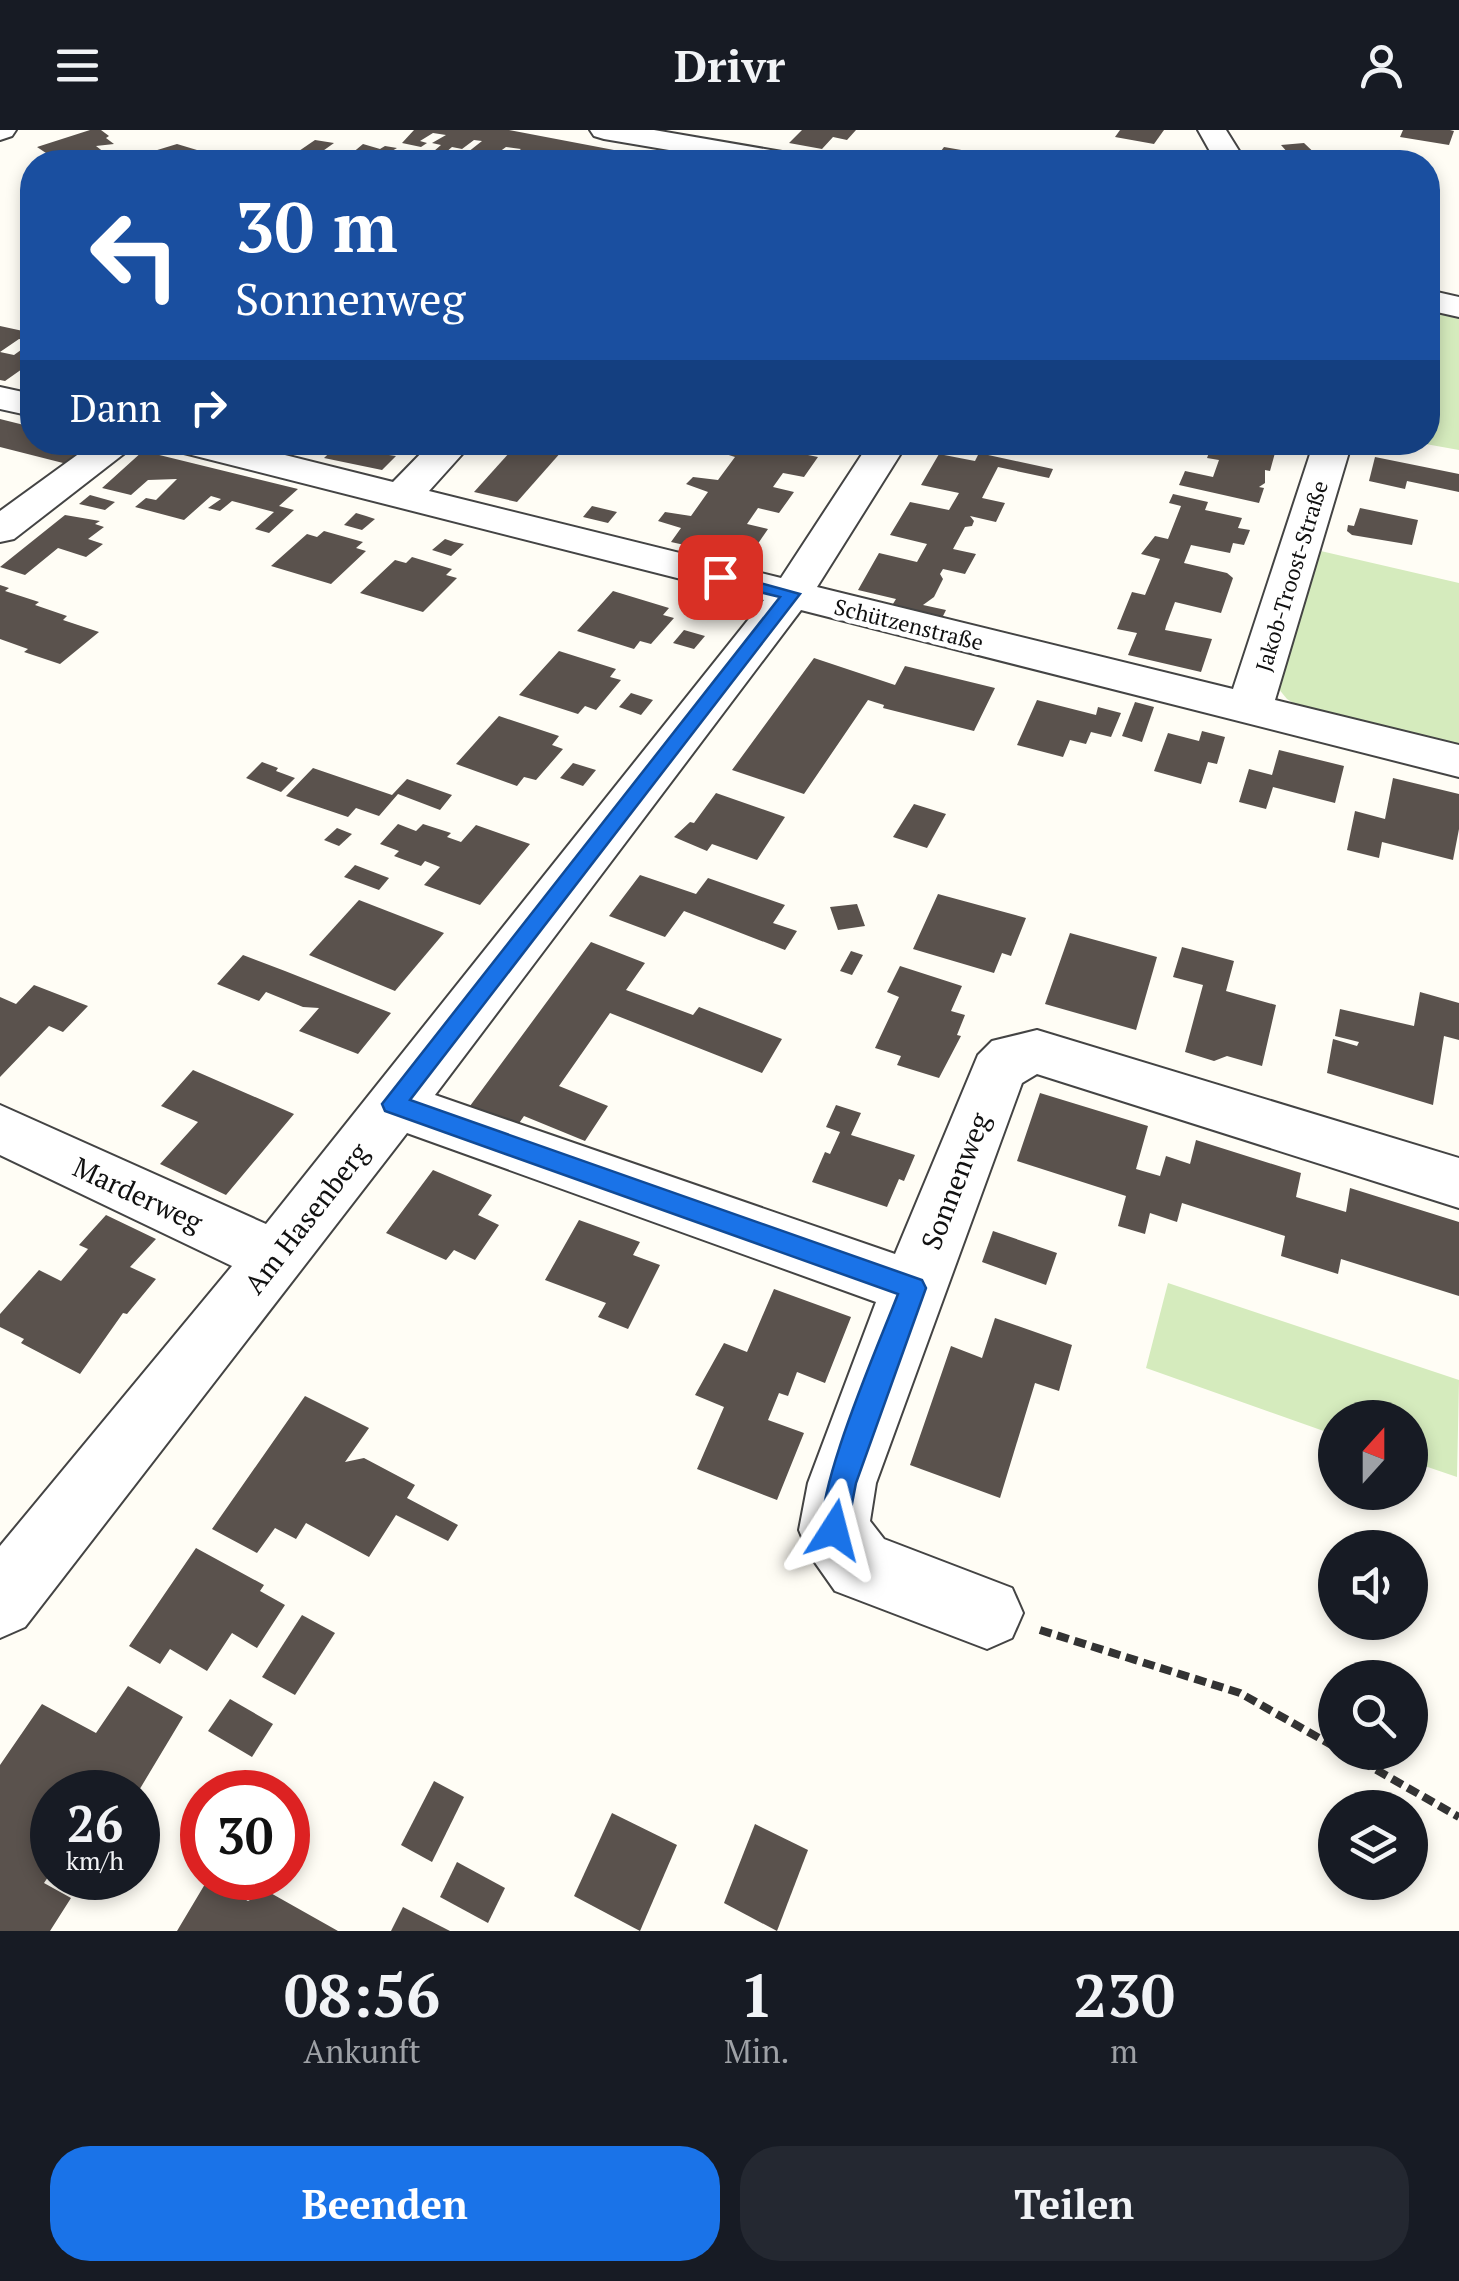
<!DOCTYPE html>
<html lang="de">
<head>
<meta charset="utf-8">
<style>
  body { margin:0; font-family:"PT Serif",serif; background:#242831; color:#f1f3f6; height:100vh; display:flex; flex-direction:column; font-size:38px; white-space:nowrap }
  * { box-sizing:border-box; margin:0 }
  p { font-size:32px; color:#9ea1a6 }
  .icon { flex:none; width:55px; height:55px; fill:none; stroke:currentColor; stroke-width:2; stroke-linecap:round; stroke-linejoin:round }
  .map { position:relative; height:1801px; overflow:hidden }
  .drawer { display:flex; flex-direction:column; background:#171b24; flex:1 }
  .drawer>* { flex:none }
  .top-card { position:absolute; left:20px; top:20px; width:1420px; height:305px; border-radius:40px; box-shadow:0 5px 15px #0003; background:#1a4fa0; color:#fff; overflow:hidden }
  .needle { width:65px; rotate:21deg }
  .controls { position:absolute; left:1318px; top:1270px; display:grid; gap:20px }
  .controls a { display:grid; place-items:center; width:110px; height:110px; border-radius:50%; background:#171b24; box-shadow:0 5px 15px #0003; font-size:50px }
  .speed { position:absolute; left:30px; top:1640px; display:flex; gap:20px; font-size:50px; font-weight:700; text-align:center }
  .speed>* { display:grid; place-content:center; width:130px; height:130px; border-radius:50%; background:#171b24; box-shadow:0 5px 15px #0003; line-height:1 }
  .speed small { font-size:25px; font-weight:400 }
  .speed .limit { border:15px solid #d22; background:#fff; color:#111 }
  .pin { position:absolute; display:grid; place-items:center; width:85px; height:85px; color:#fff; margin:-42px; border-radius:20px; box-shadow:0 5px 15px #0006 }
  .me { position:absolute; width:110px; margin:-55px; rotate:9deg; stroke-linejoin:round; filter:drop-shadow(0 0 8px #0008) }
  .turn { display:flex; align-items:center; gap:35px; height:210px; padding:0 50px; font-size:45px }
  .turn .icon { width:130px; height:130px; stroke-width:2.5 }
  .turn b { display:block; font-size:70px; line-height:85px }
  .then { display:flex; align-items:center; height:95px; padding:0 50px; background:#0003; gap:20px; font-size:38px }
  .eta { display:flex; justify-content:space-evenly; align-items:center; height:170px; text-align:center }
  .eta b { font-size:60px; font-weight:700; line-height:70px }
  .button { display:flex; gap:20px; margin-top:auto; padding:20px 50px }
  .button a { flex:1; height:115px; border-radius:40px; background:#1a73e8; color:#fff; font-size:40px; font-weight:700; line-height:115px; text-align:center }
  .button a+a { background:#242831; color:#f1f3f6 }
  header { display:flex; justify-content:space-between; align-items:center; height:130px; padding:0 50px; background:#171b24; font-size:45px; font-weight:700 }
  .map>svg:first-child { display:block }
  .green { fill:#d5ebbd }
  .building { fill:#5a524d }
  .lines { fill:none; stroke-linecap:round; stroke-linejoin:round }
  .minor-casing { stroke:#444; stroke-width:4 }
  .path { stroke:#333; stroke-width:8; stroke-dasharray:12 6; stroke-linecap:butt }
  .minor { fill:#fff; fill-rule:evenodd }
  .route { fill:#1a73e8; stroke:#114b97; stroke-width:2.5 }
  .labels { text-anchor:middle; dominant-baseline:central; stroke-width:10; stroke-linejoin:round; paint-order:stroke }
  .far-street-label { font-size:22px; fill:#111; stroke:#fff }
  .street-label { font-size:28px; fill:#111; stroke:#fff }
</style>
</head>
<body>
<header><svg class="icon" aria-label="menu" viewBox="0 0 24 24"><path d="M4 6h16M4 12h16M4 18h16"/></svg>Drivr<svg class="icon" aria-label="person" viewBox="0 0 24 24"><circle cx="12" cy="8" r="4"/><path d="M4 21q1-7 8-7t8 7"/></svg></header>
<div class="map">
<svg width="1459" height="1801" viewBox="0 0 1459 1801">
  <rect width="100%" height="100%" fill="#fffdf5"/>
  <!-- green -->
  <g class="green">
    <polygon points="1428,178 1459,184 1459,320 1420,313 1428,312"/>
    <polygon points="1312,419 1459,453 1459,615 1300,577 1287,569 1273,552"/>
    <polygon points="1168,1153 1459,1250 1457,1347 1410,1331 1410,1288 1335,1288 1335,1305 1146,1238"/>
  </g>
  <!-- building -->
  <g class="building">
    <polygon points="90,0 101,0 109,6 106,8 114,14 96,16 114,30 101,32 94,27 80,31 70,23 55,29 37,17"/>
    <polygon points="414,0 509,0 677,32 561,32 571,29 540,23 534,32 504,32 521,19 506,17 488,30 463,26 482,11 474,10 462,19 452,17 445,23 434,21 441,15 432,13 446,5 433,3 420,11 427,13 421,17 402,13"/>
    <polygon points="802,0 856,0 847,10 833,7 822,19 789,13"/>
    <polygon points="1120,0 1164,0 1154,14 1115,7"/>
    <polygon points="1403,0 1450,0 1454,1 1449,15 1400,7"/>
    <polygon points="315,10 334,13 320,23 296,23"/>
    <polygon points="1304,13 1324,32 1249,32 1244,27 1288,23 1281,15"/>
    <polygon points="177,14 197,20 165,29 154,21"/>
    <polygon points="363,14 380,19 385,16 397,18 375,31 351,24"/>
    <polygon points="944,17 973,22 965,32 903,32 913,20 938,25"/>
    <polygon points="32,194 32,205 25,210 19,209 0,222 14,225 32,212 32,232 5,251 0,250 0,196 23,201"/>
    <polygon points="0,289 32,297 32,312 95,312 67,334 0,317"/>
    <polygon points="341,312 376,313 410,312 389,325 396,326 382,340 324,328"/>
    <polygon points="519,312 570,312 517,372 474,362"/>
    <polygon points="719,312 790,312 803,315 798,323 818,327 804,347 783,343 773,357 794,362 779,383 758,378 747,394 768,399 753,421 731,416 725,424 671,412 681,398 658,391 665,382 691,386 708,362 686,354 693,347 718,350 735,327 713,320"/>
    <polygon points="1221,312 1278,312 1270,341 1265,340 1265,353 1259,357 1264,358 1259,373 1179,355 1185,341 1213,347 1219,330 1207,328 1212,315 1219,316"/>
    <polygon points="143,321 298,359 279,376 294,380 269,403 255,399 274,382 232,371 220,381 208,378 221,369 211,366 184,390 135,377 146,368 156,370 177,349 148,350 131,365 102,358"/>
    <polygon points="979,323 1053,339 1049,348 998,337 982,368 1005,373 996,392 970,386 974,391 972,396 965,397 953,419 976,424 965,444 943,439 940,444 943,449 934,467 923,475 946,480 939,494 888,482 896,469 858,460 879,423 917,432 927,414 890,405 910,372 949,380 959,363 921,355 939,324 975,331"/>
    <polygon points="1375,327 1459,344 1459,362 1407,351 1405,359 1369,351"/>
    <polygon points="1173,364 1208,372 1205,380 1242,388 1238,398 1250,400 1244,415 1233,413 1230,423 1191,415 1184,433 1227,443 1233,448 1221,483 1175,472 1166,496 1165,500 1212,509 1201,542 1128,525 1137,503 1117,499 1132,462 1145,465 1153,446 1160,429 1141,424 1155,406 1168,409 1181,376 1169,373"/>
    <polygon points="90,365 115,372 105,380 79,374"/>
    <polygon points="592,376 617,382 608,393 583,387"/>
    <polygon points="1360,378 1418,390 1412,415 1352,405 1347,401 1348,395 1354,396"/>
    <polygon points="356,383 366,386 375,389 362,400 344,395"/>
    <polygon points="65,385 100,391 95,394 104,397 88,409 103,414 86,427 58,418 25,445 0,437"/>
    <polygon points="324,401 363,412 356,418 366,421 331,454 271,436 307,404 317,407"/>
    <polygon points="445,409 454,412 464,414 451,426 432,420"/>
    <polygon points="412,427 452,439 446,445 457,448 423,482 360,463 395,430 406,433"/>
    <polygon points="0,455 9,458 5,461 39,472 35,475 67,486 63,490 99,502 60,534 24,522 28,519 0,509"/>
    <polygon points="613,461 669,478 663,485 674,488 651,514 640,511 634,519 577,501"/>
    <polygon points="684,500 705,506 694,519 673,513"/>
    <polygon points="559,521 616,539 610,547 621,550 596,580 585,576 578,584 519,565"/>
    <polygon points="814,528 895,555 905,536 995,558 974,601 883,578 884,575 868,570 804,664 732,640"/>
    <polygon points="631,563 653,570 641,585 619,577"/>
    <polygon points="1037,570 1096,585 1098,577 1121,583 1111,607 1091,602 1086,614 1070,610 1063,627 1017,615"/>
    <polygon points="1135,572 1154,577 1142,612 1122,606"/>
    <polygon points="499,586 559,606 552,615 563,619 536,650 524,647 517,656 456,634"/>
    <polygon points="1202,601 1225,607 1217,634 1208,632 1201,654 1154,641 1168,603 1199,611"/>
    <polygon points="1279,620 1344,636 1335,673 1273,657 1266,679 1239,672 1249,639 1272,645"/>
    <polygon points="262,632 278,638 276,641 295,648 281,662 246,648"/>
    <polygon points="573,633 596,640 583,656 560,648"/>
    <polygon points="313,638 392,665 407,649 452,665 440,680 398,664 379,686 356,678 348,687 286,666"/>
    <polygon points="1393,648 1459,664 1459,699 1453,730 1382,712 1379,728 1347,720 1355,681 1385,689"/>
    <polygon points="716,663 785,687 757,730 712,714 707,721 674,707 690,692 694,693"/>
    <polygon points="914,674 946,684 927,718 893,707"/>
    <polygon points="398,694 416,701 423,694 451,703 447,707 461,712 476,695 530,714 480,775 424,755 440,737 425,731 421,736 394,726 399,721 380,714"/>
    <polygon points="337,698 352,704 339,716 324,710"/>
    <polygon points="355,735 389,748 379,760 344,747"/>
    <polygon points="640,745 696,764 708,748 785,775 773,793 797,801 785,820 684,781 665,807 609,786"/>
    <polygon points="938,764 1026,788 1011,826 1002,823 994,843 913,819"/>
    <polygon points="359,770 444,803 395,861 309,825"/>
    <polygon points="857,774 865,796 838,800 830,777"/>
    <polygon points="1070,803 1157,827 1136,900 1045,874"/>
    <polygon points="591,812 645,833 626,860 693,885 699,877 782,909 762,943 610,883 559,956 608,976 585,1011 524,986 515,999 467,980"/>
    <polygon points="1182,817 1234,831 1226,861 1276,875 1262,936 1227,926 1214,931 1185,922 1203,855 1173,847"/>
    <polygon points="851,821 863,825 852,845 840,841"/>
    <polygon points="243,825 285,841 391,883 358,924 299,901 319,878 303,877 266,862 259,871 217,854"/>
    <polygon points="900,836 962,856 951,881 965,885 957,905 961,906 939,948 897,935 901,926 875,918 899,867 887,862"/>
    <polygon points="34,855 88,876 63,902 49,896 0,947 0,867 16,874"/>
    <polygon points="1420,862 1459,873 1459,910 1444,906 1433,975 1327,943 1333,909 1357,916 1359,912 1335,906 1340,879 1414,896"/>
    <polygon points="193,940 294,984 226,1065 160,1034 198,992 161,976"/>
    <polygon points="1040,963 1148,996 1136,1039 1160,1046 1166,1026 1190,1034 1196,1010 1301,1043 1296,1067 1346,1082 1350,1058 1459,1092 1459,1166 1341,1129 1338,1144 1281,1126 1285,1106 1182,1073 1177,1092 1150,1083 1145,1104 1118,1096 1126,1066 1017,1031"/>
    <polygon points="836,975 861,983 851,1005 915,1025 904,1051 899,1049 887,1077 812,1052 825,1022 830,1024 840,1002 826,997"/>
    <polygon points="433,1040 492,1065 478,1085 499,1095 475,1130 454,1120 446,1130 386,1103"/>
    <polygon points="106,1085 156,1109 130,1137 156,1149 127,1184 123,1183 80,1244 21,1213 24,1209 0,1197 0,1184 39,1140 61,1151 88,1119 79,1115"/>
    <polygon points="579,1090 640,1112 633,1125 660,1135 628,1199 598,1187 606,1173 545,1150"/>
    <polygon points="993,1101 1057,1123 1046,1155 982,1132"/>
    <polygon points="774,1159 851,1187 825,1253 797,1242 788,1266 779,1263 768,1290 804,1303 777,1370 697,1339 724,1277 695,1265 724,1213 747,1222"/>
    <polygon points="995,1188 1072,1215 1059,1261 1035,1253 1000,1368 910,1335 951,1216 982,1228"/>
    <polygon points="305,1266 369,1298 345,1332 364,1328 415,1355 407,1368 458,1395 448,1411 396,1385 369,1427 306,1393 296,1409 275,1398 257,1423 212,1399"/>
    <polygon points="196,1418 264,1455 260,1461 285,1475 257,1518 232,1503 207,1541 170,1519 160,1534 129,1516"/>
    <polygon points="302,1485 335,1503 295,1565 262,1547"/>
    <polygon points="128,1556 183,1587 138,1662 113,1647 103,1662 52,1662 52,1741 44,1753 71,1768 50,1801 0,1801 0,1635 42,1574 96,1603"/>
    <polygon points="230,1569 273,1594 252,1627 208,1601"/>
    <polygon points="434,1651 464,1667 432,1732 401,1715"/>
    <polygon points="612,1683 677,1715 640,1801 574,1766"/>
    <polygon points="755,1694 808,1720 777,1801 724,1773"/>
    <polygon points="457,1732 505,1758 488,1793 440,1767"/>
    <polygon points="208,1749 248,1771 267,1761 338,1801 177,1801"/>
    <polygon points="403,1777 450,1801 391,1801"/>
  </g>
  <g class="lines">
    <defs>
      <g id="minor">
        <polygon points="0,0 16,0 12,6 0,10"/>
        <polygon points="590,0 654,0 788,23 799,26 803,32 740,32 604,9 594,6"/>
        <polygon points="1198,0 1226,0 1246,32 1216,32"/>
        <polygon points="1428,160 1459,167 1459,187 1428,180"/>
        <polygon points="0,257 32,264 32,286 0,279"/>
        <polygon points="95,312 139,312 14,409 0,412 0,381"/>
        <polygon points="166,312 233,312 393,352 432,312 473,312 429,361 781,448 870,312 908,312 817,457 1233,559 1314,312 1352,312 1275,570 1459,615 1459,647 801,480 435,965 895,1124 978,925 992,911 1037,900 1459,1028 1459,1078 1037,944 1022,953 876,1353 870,1391 884,1409 1012,1458 1023,1483 1012,1508 987,1519 835,1461 809,1424 799,1400 808,1353 876,1172 407,1003 25,1497 0,1508 0,1416 232,1136 0,1025 0,975 266,1094 764,470 172,320"/>
      </g>
    </defs>
    <!-- minor casing -->
    <use href="#minor" class="minor-casing"/>
    <!-- path -->
    <g class="path">
      <polyline points="1040,1500 1240,1563 1335,1617"/>
      <polyline points="1345,1622 1459,1687"/>
    </g>
    <!-- minor -->
    <use href="#minor" class="minor"/>
  </g>
  <!-- route -->
  <path class="route" d="M720 442 800 464 410 970 922 1150 926 1158 856 1353 845 1410 834 1414 824 1410C809 1372 881 1209 898 1164L385 981 382 974 780 467 714 451V443Z"/>
  <g class="labels">
    <!-- far-street labels -->
    <g class="far-street-label">
      <text transform="translate(1291 446) rotate(-73)">Jakob-Troost-Straße</text>
      <text transform="translate(909 494) rotate(14)">Schützenstraße</text>
    </g>
    <!-- street labels -->
    <g class="street-label">
      <text transform="translate(955 1051) rotate(-69)">Sonnenweg</text>
      <text transform="translate(138 1064) rotate(25)">Marderweg</text>
      <text transform="translate(306 1088) rotate(-52)">Am Hasenberg</text>
    </g>
  </g>
</svg>
<div class="controls">
<a><svg class="needle" viewBox="-14 -14 28 28"><path d="M0-13l5 13h-10z" fill="#e53935"/><path d="M0 13l5-13h-10z" fill="#9ea1a6"/></svg></a>
<a><svg class="icon" aria-label="sound" viewBox="0 0 24 24"><path d="M4 9h4l5-4v14l-5-4H4zM17 9q2 3 0 6"/></svg></a>
<a><svg class="icon" aria-label="search" viewBox="0 0 24 24"><circle cx="10" cy="10" r="6"/><path d="M15 15l6 6"/></svg></a>
<a><svg class="icon" aria-label="layers" viewBox="0 0 24 24"><path d="M12 4l9 5-9 5-9-5zM3 14l9 5 9-5"/></svg></a>
</div>
<div class="speed"><div>26<small>km/h</small></div><div class="limit">30</div></div>
<div class="pin" style="left:720px;top:447px;background:#d93025"><svg class="icon" aria-label="arrive" viewBox="0 0 24 24"><path d="M6 21V4h12l-3 4 3 4H6"/></svg></div>
<svg class="me" style="left:834px;top:1400px" viewBox="-20 -20 40 40"><path d="M0-17L14 15 0 8-14 15z" fill="#1a73e8" stroke="#fff" stroke-width="4"/></svg>
<div class="top-card">
<div class="turn"><svg class="icon" aria-label="left" viewBox="0 0 24 24"><path d="M17 20v-9H6M10 6l-5 5 5 5"/></svg><div><b>30 m</b>Sonnenweg</div></div>
<div class="then">Dann<svg class="icon" aria-label="right" viewBox="0 0 24 24"><path d="M7 20v-9h11M14 6l5 5-5 5"/></svg></div>
</div>
</div>
<section class="drawer">
<div class="eta">
<div><b>08:56</b><p>Ankunft</p></div>
<div><b>1</b><p>Min.</p></div>
<div><b>230</b><p>m</p></div>
</div>
<div class="button"><a>Beenden</a><a>Teilen</a></div>
</section>
</body>
</html>
